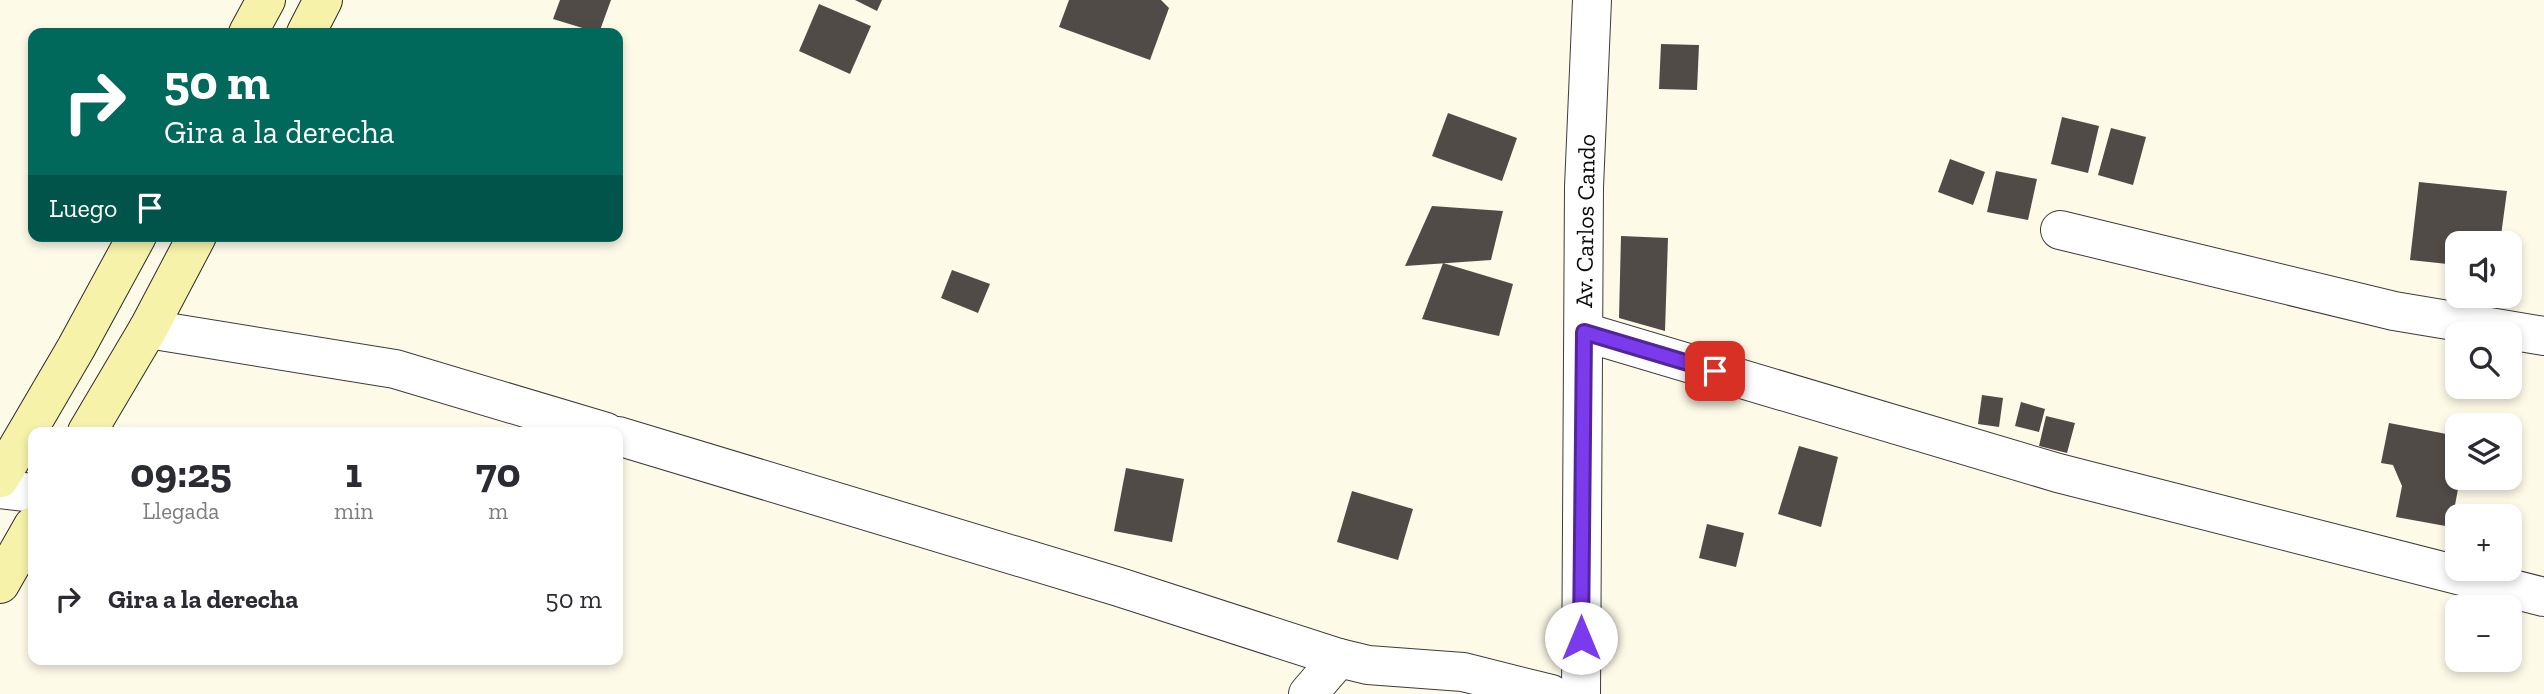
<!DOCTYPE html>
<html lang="es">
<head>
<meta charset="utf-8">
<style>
  body { margin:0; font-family:"Zilla Slab",serif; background:#f7f7f7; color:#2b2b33; height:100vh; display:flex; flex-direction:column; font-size:26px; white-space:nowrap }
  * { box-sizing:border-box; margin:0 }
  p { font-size:23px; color:#7c7c81 }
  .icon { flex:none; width:38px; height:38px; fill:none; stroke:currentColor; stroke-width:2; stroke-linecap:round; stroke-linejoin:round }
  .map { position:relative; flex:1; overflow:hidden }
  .side { position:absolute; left:28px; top:427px; width:595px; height:238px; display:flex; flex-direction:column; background:#fff; border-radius:14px; box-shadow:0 4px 10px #0003 }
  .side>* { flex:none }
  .guide { position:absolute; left:28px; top:28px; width:595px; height:214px; border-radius:14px; box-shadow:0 4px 10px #0003; background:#00695c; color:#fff; overflow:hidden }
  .controls { position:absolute; left:2445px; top:231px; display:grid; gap:14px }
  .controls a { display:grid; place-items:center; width:77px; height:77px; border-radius:14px; background:#fff; box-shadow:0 4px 10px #0003; font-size:35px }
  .pin { position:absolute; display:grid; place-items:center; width:60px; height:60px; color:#fff; margin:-30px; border-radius:14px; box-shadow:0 4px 10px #0006 }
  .me { position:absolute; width:77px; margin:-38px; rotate:0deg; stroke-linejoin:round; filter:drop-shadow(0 0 5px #0008) }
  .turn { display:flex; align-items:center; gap:24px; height:147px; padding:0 21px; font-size:32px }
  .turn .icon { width:91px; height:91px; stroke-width:2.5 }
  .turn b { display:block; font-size:49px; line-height:60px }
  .then { display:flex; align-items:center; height:66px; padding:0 21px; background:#0003; gap:14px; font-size:26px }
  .eta { display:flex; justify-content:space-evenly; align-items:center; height:119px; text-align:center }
  .eta b { font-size:42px; font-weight:800; line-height:49px }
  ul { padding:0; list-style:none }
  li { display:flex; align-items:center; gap:21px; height:105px; padding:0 21px }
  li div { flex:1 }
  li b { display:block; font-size:26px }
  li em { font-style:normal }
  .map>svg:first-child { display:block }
  .building { fill:#514b47 }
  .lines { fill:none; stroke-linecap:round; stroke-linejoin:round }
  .street-casing { stroke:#3c3c3c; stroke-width:40 }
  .secondary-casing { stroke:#2b2b2b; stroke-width:40 }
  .street { stroke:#fff; stroke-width:38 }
  .secondary { stroke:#f6f2aa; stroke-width:38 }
  .route-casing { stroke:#51269a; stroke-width:18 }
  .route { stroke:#7c3aed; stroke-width:12 }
  .labels { text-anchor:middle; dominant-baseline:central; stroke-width:7; stroke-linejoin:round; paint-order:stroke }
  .street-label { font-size:24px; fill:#090909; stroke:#fff }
</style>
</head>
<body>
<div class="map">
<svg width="2544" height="694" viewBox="0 0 2544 694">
  <rect width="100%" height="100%" fill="#fdfae8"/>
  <!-- building -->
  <g class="building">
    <polygon points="560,0 611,0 599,33 553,19"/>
    <polygon points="855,0 882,0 877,11"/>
    <polygon points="1069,0 1161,0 1169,8 1150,60 1059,27"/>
    <polygon points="819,4 871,26 850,74 799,51"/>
    <polygon points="1661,44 1699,45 1697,90 1659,89"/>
    <polygon points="1448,113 1517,138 1502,181 1432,156"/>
    <polygon points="2062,117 2099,126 2088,173 2051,164"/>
    <polygon points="2111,128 2146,137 2133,185 2098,175"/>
    <polygon points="1950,159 1985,172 1973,205 1938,192"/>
    <polygon points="1996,171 2037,179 2028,220 1987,212"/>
    <polygon points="2419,182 2507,191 2500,243 2457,243 2457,265 2410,260"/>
    <polygon points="1432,206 1503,211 1491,260 1405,266"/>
    <polygon points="1621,236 1668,238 1665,331 1619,318"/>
    <polygon points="1443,263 1513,284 1499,336 1422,319"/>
    <polygon points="952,270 990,284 978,313 941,298"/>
    <polygon points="1982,395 2003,398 1999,427 1978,424"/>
    <polygon points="2021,402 2045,409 2039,432 2015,426"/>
    <polygon points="2046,416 2075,423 2067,453 2039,446"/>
    <polygon points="2389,423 2457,436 2457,478 2460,478 2451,527 2396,517 2402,486 2393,465 2381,463"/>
    <polygon points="1799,446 1838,457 1821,527 1778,514"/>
    <polygon points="1126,468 1184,479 1172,542 1114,531"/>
    <polygon points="1352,491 1413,509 1398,560 1337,542"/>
    <polygon points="1707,524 1744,533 1736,567 1699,558"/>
  </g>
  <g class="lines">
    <defs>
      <g id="street">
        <polyline points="2060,230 2394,311 2544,336"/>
        <polyline points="148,329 395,369 606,432"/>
        <polyline points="1584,332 2058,473 2544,597"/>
        <polyline points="618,436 1119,587 1339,658 1368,665 1463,672 1551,694"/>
        <polyline points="0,489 33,493"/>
        <polyline points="1308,694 1339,658"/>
        <polyline points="1581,694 1584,187 1592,0"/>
      </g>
      <g id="secondary">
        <polyline points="248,33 266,0"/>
        <polyline points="306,33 323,0"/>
        <polyline points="87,432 148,329 197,236"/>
        <polyline points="0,478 76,348 137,236"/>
        <polyline points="0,584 33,526"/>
      </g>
    </defs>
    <!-- street casing -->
    <use href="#street" class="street-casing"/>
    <!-- secondary casing -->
    <use href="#secondary" class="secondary-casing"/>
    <!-- street -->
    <use href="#street" class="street"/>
    <!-- secondary -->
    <use href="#secondary" class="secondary"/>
  </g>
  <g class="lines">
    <defs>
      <polyline id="route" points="1581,638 1584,332 1715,371"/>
    </defs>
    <!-- route casing -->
    <use href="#route" class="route-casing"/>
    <!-- route -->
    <use href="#route" class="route"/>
  </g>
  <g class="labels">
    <!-- street labels -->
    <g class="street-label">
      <text transform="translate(1585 221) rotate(-89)">Av. Carlos Cando</text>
    </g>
  </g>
</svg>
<div class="controls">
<a><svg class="icon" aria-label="sound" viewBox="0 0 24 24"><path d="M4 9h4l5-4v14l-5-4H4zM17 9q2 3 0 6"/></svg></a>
<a><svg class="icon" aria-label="search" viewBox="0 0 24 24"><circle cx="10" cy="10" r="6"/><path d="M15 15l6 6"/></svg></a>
<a><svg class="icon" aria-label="layers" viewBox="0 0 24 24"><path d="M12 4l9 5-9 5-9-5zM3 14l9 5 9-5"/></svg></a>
<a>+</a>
<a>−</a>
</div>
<div class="pin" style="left:1715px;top:371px;background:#d93025"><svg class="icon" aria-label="arrive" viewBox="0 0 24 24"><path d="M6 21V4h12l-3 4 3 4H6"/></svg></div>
<svg class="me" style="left:1581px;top:638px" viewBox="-20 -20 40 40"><circle r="19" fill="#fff"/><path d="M0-13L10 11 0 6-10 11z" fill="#7c3aed"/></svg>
<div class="guide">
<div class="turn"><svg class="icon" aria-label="right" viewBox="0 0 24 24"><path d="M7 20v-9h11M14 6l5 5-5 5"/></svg><div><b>50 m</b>Gira a la derecha</div></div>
<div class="then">Luego<svg class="icon" aria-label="arrive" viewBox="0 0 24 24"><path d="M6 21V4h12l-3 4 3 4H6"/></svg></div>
</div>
<section class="side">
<div class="eta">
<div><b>09:25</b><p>Llegada</p></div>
<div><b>1</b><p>min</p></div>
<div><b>70</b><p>m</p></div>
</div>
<ul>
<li><svg class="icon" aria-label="right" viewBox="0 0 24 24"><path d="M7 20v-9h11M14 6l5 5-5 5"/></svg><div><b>Gira a la derecha</b></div><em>50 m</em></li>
</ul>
</section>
</div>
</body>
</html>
